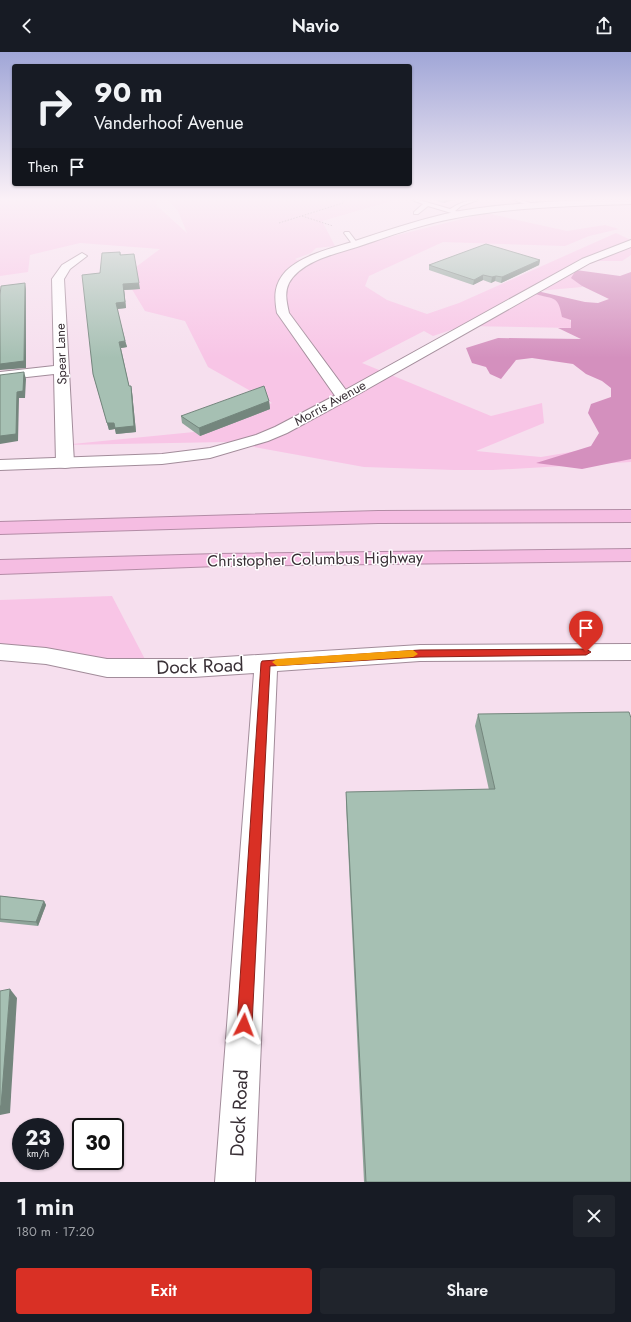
<!DOCTYPE html>
<html lang="en">
<head>
<meta charset="utf-8">
<style>
  body { margin:0; font-family:Jost,sans-serif; background:#20242c; color:#f1f3f6; height:100vh; display:flex; flex-direction:column; font-size:15px; white-space:nowrap }
  * { box-sizing:border-box; margin:0 }
  p { font-size:13px; color:#9ea1a6 }
  .icon { flex:none; width:22px; height:22px; fill:none; stroke:currentColor; stroke-width:2; stroke-linecap:round; stroke-linejoin:round }
  .map { position:relative; height:1130px; overflow:hidden }
  .details { display:flex; flex-direction:column; background:#171b24; flex:1 }
  .details>* { flex:none }
  .banner { position:absolute; left:12px; top:12px; width:400px; height:122px; border-radius:4px; box-shadow:0 1px 3px #0004; background:#171b24; color:#f1f3f6; overflow:hidden }
  .speed { position:absolute; left:12px; top:1066px; display:flex; gap:8px; font-size:20px; font-weight:700; text-align:center }
  .speed>* { display:grid; place-content:center; width:52px; height:52px; border-radius:50%; background:#171b24; box-shadow:0 1px 3px #0004; line-height:1 }
  .speed small { font-size:10px; font-weight:400 }
  .speed .limit { border:2px solid #111; border-radius:6px; background:#fff; color:#111 }
  .pin { position:absolute; display:grid; place-items:center; width:34px; height:34px; color:#fff; margin:-41px -17px; border-radius:50% 50% 50% 0; rotate:-45deg; box-shadow:0 0 4px #0007 }
  .pin .icon { rotate:45deg }
  .me { position:absolute; width:44px; margin:-22px; rotate:3deg; stroke-linejoin:round; filter:drop-shadow(0 0 3px #0008) }
  .turn { display:flex; align-items:center; gap:14px; height:84px; padding:0 16px; font-size:18px }
  .turn .icon { width:52px; height:52px; stroke-width:2.5 }
  .turn b { display:block; font-size:28px; line-height:34px }
  .then { display:flex; align-items:center; height:38px; padding:0 16px; background:#0003; gap:8px; font-size:15px }
  .round { display:grid; place-items:center; flex:none; width:42px; height:42px; border-radius:4px; background:#20242c }
  .summary { display:flex; align-items:center; justify-content:space-between; height:68px; padding:0 16px }
  h1 { font-size:24px; font-weight:600; line-height:30px }
  .primary-button { display:flex; gap:8px; margin-top:auto; padding:8px 16px }
  .primary-button a { flex:1; height:46px; border-radius:4px; background:#d93025; color:#fff; font-size:16px; font-weight:600; line-height:46px; text-align:center }
  .primary-button a+a { background:#20242c; color:#f1f3f6 }
  header { display:flex; justify-content:space-between; align-items:center; height:52px; padding:0 16px; background:#171b24; font-size:18px; font-weight:600 }
  .map>svg:first-child { display:block }
  .green { fill:#f8c5e6 }
  .water { fill:#d490be }
  .lines { fill:none; stroke-linecap:round; stroke-linejoin:round }
  .service-casing { stroke:#a28c9a; stroke-width:2 }
  .minor-casing { stroke:#a28c9a; stroke-width:2 }
  .tertiary-casing { stroke:#a28c9a; stroke-width:2 }
  .motorway-casing { stroke:#b38ca6; stroke-width:2 }
  .path { stroke:#9d8d98; stroke-width:1; stroke-dasharray:1.5 1.5; stroke-linecap:butt }
  .service { fill:#fff; fill-rule:evenodd }
  .minor { fill:#fff; fill-rule:evenodd }
  .tertiary { fill:#fff; fill-rule:evenodd }
  .motorway { fill:#f5bde2; fill-rule:evenodd }
  .wall { fill:#8fa59a }
  .shaded-wall { fill:#74867d }
  .building { fill:#a6c0b3; stroke:#74867d }
  .route { fill:#d93025; stroke:#8d1f18 }
  .slow { fill:#f59e0b }
  .labels { text-anchor:middle; dominant-baseline:central; stroke-width:3; stroke-linejoin:round; paint-order:stroke }
  .far-street-label { font-size:13px; fill:#393036; stroke:#fff }
  .street-label { font-size:16px; fill:#393036; stroke:#fff }
  .near-street-label { font-size:19px; fill:#393036; stroke:#fff }
</style>
</head>
<body>
<header><svg class="icon" aria-label="back" viewBox="0 0 24 24"><path d="M15 5l-7 7 7 7"/></svg>Navio<svg class="icon" aria-label="share" viewBox="0 0 24 24"><path d="M12 15V3M7 8l5-5 5 5M5 13v7h14v-7"/></svg></header>
<div class="map">
<svg width="631" height="1130" viewBox="0 0 631 1130">
  <rect width="100%" height="100%" fill="#f6dfee"/>
  <!-- green -->
  <g class="green">
    <path d="M0 148H155L157 154 187 181 178 159 168 148H395L322 169 335 194 316 196 311 201 295 207 297 208 486 161 567 179 605 173 619 177 589 184 565 194 443 190 369 224 365 234 387 248 427 262 459 251 616 181 631 188V203L622 209H583L572 225 582 234V235L537 239 535 242C541 244 551 245 557 248 565 254 571 267 572 276L463 274 433 284 424 279 362 311 491 364 542 351 544 371 476 399 541 405 607 394 631 375V410L493 418H454L364 415 227 390 62 393 194 380 272 351 208 315 185 269 145 259 124 224 160 197 80 191 30 203 28 220 0 224Z"/>
    <polygon points="112,544 149,615 0,606 0,548"/>
  </g>
  <!-- water -->
  <path class="water" d="M576 218 620 224 631 220V407L582 417 536 411 591 394 599 381 588 361 591 352 611 345V336L602 329 586 322 573 312 532 306 516 308 501 327 490 322 486 315 472 311 466 296 498 286 581 287 558 276H571V268L562 265C558 243 555 248 535 242L537 239 585 250 598 251 609 247 582 234 571 226Z"/>
  <g class="lines">
    <defs>
      <g id="service">
        <path d="M412 148H419L450 157C459 151 468 148 478 148L461 154 455 159 460 160V162L458 163 428 154 418 162H414V160L423 152Z"/>
        <polygon points="514,148 521,148 539,154 536,156"/>
        <polygon points="345,180 349,180 358,192 357,193 353,193 344,181"/>
      </g>
      <g id="minor">
        <path d="M590 148H631V152C573 154 514 155 456 166 422 172 390 184 357 195 335 202 301 209 289 231 284 241 287 251 289 261L351 345 348 348 343 350 338 348 277 261C274 244 274 232 286 219 304 202 333 196 355 189 385 179 415 169 445 162 493 152 541 150 590 148Z"/>
        <polygon points="82,201 87,204 70,217 64,227 74,411 71,415 65,416 59,415 56,411 54,322 0,328 0,320 54,314 52,227 62,213"/>
        <polygon points="0,592 46,596 107,607 193,607 420,593 631,592 631,608 420,609 277,619 255,1130 215,1130 254,621 193,625 107,625 46,612 0,608"/>
      </g>
      <polygon id="tertiary" points="631,188 631,195 590,211 348,348 287,381 268,389 210,406 162,412 0,418 0,408 162,402 210,396 256,383 275,375 338,342 582,207"/>
      <g id="motorway">
        <polygon points="631,458 631,470 378,471 0,482 0,470 378,459"/>
        <polygon points="631,497 631,509 218,514 0,522 0,508 218,502"/>
      </g>
    </defs>
    <!-- service casing -->
    <use href="#service" class="service-casing"/>
    <!-- minor casing -->
    <use href="#minor" class="minor-casing"/>
    <!-- tertiary casing -->
    <use href="#tertiary" class="tertiary-casing"/>
    <!-- motorway casing -->
    <use href="#motorway" class="motorway-casing"/>
    <!-- path -->
    <g class="path">
      <polyline points="302,164 333,174"/>
      <polyline points="279,171 343,151 345,148"/>
    </g>
    <!-- service -->
    <use href="#service" class="service"/>
    <!-- minor -->
    <use href="#minor" class="minor"/>
    <!-- tertiary -->
    <use href="#tertiary" class="tertiary"/>
    <!-- motorway -->
    <use href="#motorway" class="motorway"/>
  </g>
  <!-- wall -->
  <g class="wall">
    <polygon points="433,148 453,148 444,151"/>
    <polygon points="120,200 121,203 140,237 124,238 126,256 117,257 127,295 121,296 129,334 131,334 132,340 136,380 116,382 115,377 109,378 93,322"/>
    <polygon points="540,208 539,213 501,231 495,229 491,231 483,228 473,233 429,218 429,213"/>
    <polygon points="269,349 270,357 200,384 182,371 181,364"/>
    <polygon points="478,662 631,1130 364,1130 346,752 346,740 489,738 475,674"/>
    <polygon points="0,844 44,849 46,853 38,874 0,870"/>
  </g>
  <!-- shaded-wall -->
  <g class="shaded-wall">
    <polygon points="444,148 453,148 444,151"/>
    <polygon points="540,208 539,213 501,231 502,225"/>
    <polygon points="483,223 483,228 473,233 474,228"/>
    <polygon points="496,224 495,229 491,231 492,225"/>
    <polygon points="25,231 26,237 26,316 0,318 0,312"/>
    <polygon points="139,231 140,237 124,238 126,256 117,257 116,251 123,232"/>
    <polygon points="125,289 127,295 121,296 119,290"/>
    <polygon points="24,320 26,327 25,346 19,346 18,389 0,392 0,384 17,340"/>
    <polygon points="131,334 132,340 136,380 116,382 115,377 109,378 107,371 114,371"/>
    <polygon points="269,349 270,357 200,384 199,376"/>
    <polygon points="44,849 46,853 38,874 36,870"/>
    <polygon points="10,937 17,946 10,1061 0,1063 0,1054"/>
  </g>
  <!-- building -->
  <g class="building">
    <polygon points="486,192 540,208 502,225 496,224 492,225 483,223 474,228 429,213"/>
    <polygon points="120,200 120,203 134,202 139,231 123,232 125,250 116,251 125,289 119,290 129,334 131,334 134,374 115,376 114,371 107,371 93,322 82,223 100,221 102,201"/>
    <polygon points="25,231 24,309 0,312 0,243 1,234"/>
    <polygon points="24,320 23,339 17,340 16,382 0,384 0,323"/>
    <polygon points="264,334 269,349 199,376 181,364"/>
    <polygon points="629,660 631,666 631,1130 366,1130 346,740 495,737 478,662"/>
    <polygon points="0,844 44,849 36,870 0,867"/>
    <polygon points="10,937 1,1054 0,1054 0,939"/>
  </g>
  <!-- sky -->
  <linearGradient id="sky" x2="0" y2="1"><stop stop-color="#a0a6d7"/><stop offset="0.48" stop-color="#fbf1f7"/><stop offset="1" stop-color="#fbf1f7" stop-opacity="0"/></linearGradient>
  <rect width="631" height="306" fill="url(#sky)"/>
  <!-- route -->
  <polygon class="route" points="586,597 591,600 586,603 420,605 270,614 252,973 250,978 244,980 239,978 237,973 261,611 262,609 420,598"/>
  <!-- slow -->
  <polygon class="slow" points="413,598 418,602 413,605 277,614 272,610 277,607"/>
  <g class="labels">
    <!-- far-street labels -->
    <g class="far-street-label">
      <text transform="translate(61 302) rotate(-92)">Spear Lane</text>
      <text transform="translate(330 351) rotate(-29)">Morris Avenue</text>
    </g>
    <!-- street labels -->
    <g class="street-label">
      <text transform="translate(315 507) rotate(-1)">Christopher Columbus Highway</text>
    </g>
    <!-- near-street labels -->
    <g class="near-street-label">
      <text transform="translate(200 614) rotate(-2)">Dock Road</text>
      <text transform="translate(239 1061) rotate(-87)">Dock Road</text>
    </g>
  </g>
</svg>
<div class="speed"><div>23<small>km/h</small></div><div class="limit">30</div></div>
<div class="pin" style="left:586px;top:600px;background:#d93025"><svg class="icon" aria-label="arrive" viewBox="0 0 24 24"><path d="M6 21V4h12l-3 4 3 4H6"/></svg></div>
<svg class="me" style="left:244px;top:973px" viewBox="-20 -20 40 40"><path d="M0-17L14 15 0 8-14 15z" fill="#d93025" stroke="#fff" stroke-width="4"/></svg>
<div class="banner">
<div class="turn"><svg class="icon" aria-label="right" viewBox="0 0 24 24"><path d="M7 20v-9h11M14 6l5 5-5 5"/></svg><div><b>90 m</b>Vanderhoof Avenue</div></div>
<div class="then">Then<svg class="icon" aria-label="arrive" viewBox="0 0 24 24"><path d="M6 21V4h12l-3 4 3 4H6"/></svg></div>
</div>
</div>
<section class="details">
<div class="summary"><div><h1>1 min</h1><p>180 m · 17:20</p></div><a class="round"><svg class="icon" aria-label="close" viewBox="0 0 24 24"><path d="M6 6l12 12M18 6L6 18"/></svg></a></div>
<div class="primary-button"><a>Exit</a><a>Share</a></div>
</section>
</body>
</html>
